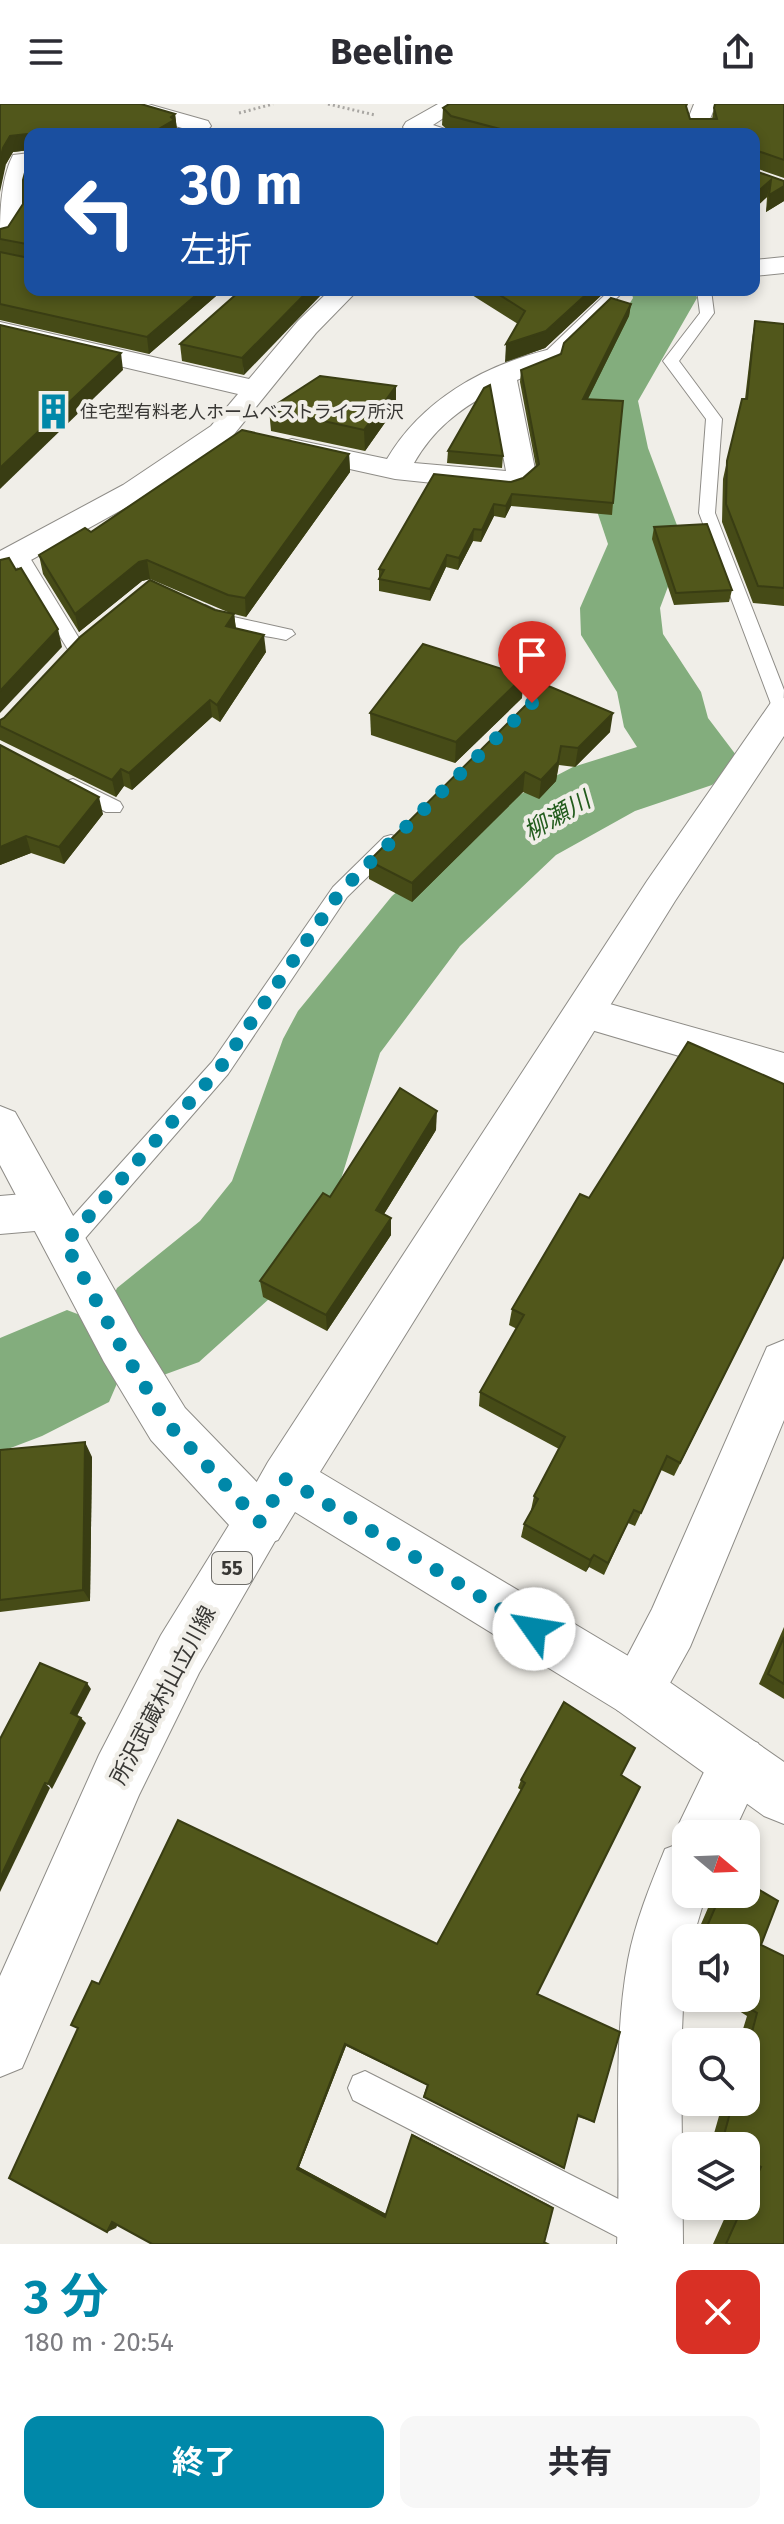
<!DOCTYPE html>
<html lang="ja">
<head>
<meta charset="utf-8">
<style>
  body { margin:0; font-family:"Fira Sans","Noto Sans JP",sans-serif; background:#f7f7f7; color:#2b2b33; height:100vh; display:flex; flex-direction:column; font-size:30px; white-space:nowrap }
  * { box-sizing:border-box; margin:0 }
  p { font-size:26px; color:#7c7c81 }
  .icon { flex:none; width:44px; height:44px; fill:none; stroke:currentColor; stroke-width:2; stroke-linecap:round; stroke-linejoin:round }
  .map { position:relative; height:2140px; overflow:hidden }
  .details { display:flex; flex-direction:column; background:#fff; flex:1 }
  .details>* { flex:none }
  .banner { position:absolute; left:24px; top:24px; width:736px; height:168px; border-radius:16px; box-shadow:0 4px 12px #0003; background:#1a4fa0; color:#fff; overflow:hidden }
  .needle { width:52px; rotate:109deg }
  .buttons { position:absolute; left:672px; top:1716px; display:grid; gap:16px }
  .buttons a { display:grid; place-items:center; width:88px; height:88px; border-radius:16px; background:#fff; box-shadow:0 4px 12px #0003; font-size:40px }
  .pin { position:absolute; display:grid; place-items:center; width:68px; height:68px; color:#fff; margin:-82px -34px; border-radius:50% 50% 50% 0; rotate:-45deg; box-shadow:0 0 8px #0007 }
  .pin .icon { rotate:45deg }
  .me { position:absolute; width:88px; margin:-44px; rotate:302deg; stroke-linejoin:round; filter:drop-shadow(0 0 6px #0008) }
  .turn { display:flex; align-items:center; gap:28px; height:168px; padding:0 24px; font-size:36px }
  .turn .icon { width:104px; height:104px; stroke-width:2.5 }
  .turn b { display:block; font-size:56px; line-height:68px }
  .round { display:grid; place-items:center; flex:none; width:84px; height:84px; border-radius:16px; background:#f7f7f7 }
  .head { display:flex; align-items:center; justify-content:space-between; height:136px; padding:0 24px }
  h1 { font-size:48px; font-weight:700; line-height:60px; color:#0088a9 }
  .action { display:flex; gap:16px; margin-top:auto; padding:16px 24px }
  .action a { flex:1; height:92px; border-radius:16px; background:#0088a9; color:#fff; font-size:32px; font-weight:700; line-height:92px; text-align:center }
  .action a+a { background:#f7f7f7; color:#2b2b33 }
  header { display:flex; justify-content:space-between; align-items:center; height:104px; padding:0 24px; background:#fff; font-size:36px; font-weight:700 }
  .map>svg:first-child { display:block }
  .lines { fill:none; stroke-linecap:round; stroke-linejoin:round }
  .river { fill:#83ad7d; fill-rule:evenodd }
  .lane-casing { stroke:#8e8c87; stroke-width:2 }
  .street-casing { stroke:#8e8c87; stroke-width:2 }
  .secondary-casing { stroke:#8e8c87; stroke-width:2 }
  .primary-casing { stroke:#8e8c87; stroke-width:2 }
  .path { stroke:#a8a6a2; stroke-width:3; stroke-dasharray:2 3; stroke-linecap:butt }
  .lane { fill:#fff; fill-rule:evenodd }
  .street { fill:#fff; fill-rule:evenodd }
  .secondary { fill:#fff; fill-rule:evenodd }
  .primary { fill:#fff; fill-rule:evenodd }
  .wall { fill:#464b17 }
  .shaded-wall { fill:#393d13 }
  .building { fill:#51571b; stroke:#393d13; stroke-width:2 }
  .route { stroke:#0088a9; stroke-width:14; stroke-dasharray:0 25.2 }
  .labels { text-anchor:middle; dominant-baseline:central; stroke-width:8; stroke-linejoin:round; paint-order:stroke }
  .far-poi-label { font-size:18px; fill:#383734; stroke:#f0eee8; text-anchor:start }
  .shield { fill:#f0eee8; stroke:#6f6e6a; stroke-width:2 }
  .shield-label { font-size:20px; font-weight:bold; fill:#383734 }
  .street-label { font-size:22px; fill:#383734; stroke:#f0eee8 }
  .water-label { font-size:24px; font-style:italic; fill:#225c1d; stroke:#f0eee8 }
</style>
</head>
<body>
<header><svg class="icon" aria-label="menu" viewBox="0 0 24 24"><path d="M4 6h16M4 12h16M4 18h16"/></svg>Beeline<svg class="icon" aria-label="share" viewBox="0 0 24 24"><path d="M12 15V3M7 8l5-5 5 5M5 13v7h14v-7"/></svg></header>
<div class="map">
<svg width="784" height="2140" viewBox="0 0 784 2140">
  <rect width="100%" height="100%" fill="#f0eee8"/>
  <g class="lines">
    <!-- river -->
    <polygon class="river" points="631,186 695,186 697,194 638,297 648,344 684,440 660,504 663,530 701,588 708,614 736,651 723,672 712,681 635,707 556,751 460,842 380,949 333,1101 317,1134 280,1185 199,1258 158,1273 125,1261 109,1298 42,1332 0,1348 0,1234 67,1206 101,1219 117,1184 200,1117 232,1077 283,935 298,907 392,792 492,705 573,663 637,643 624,623 617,588 581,531 580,504 608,440 576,344 568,297 633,194"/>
    <defs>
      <g id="lane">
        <polygon points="610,186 625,186 552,257 542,257 542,251"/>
        <polygon points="697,186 711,186 714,209 679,257 722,315 715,409 784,586 783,614 774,608 699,409 706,315 663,257 700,209"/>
        <polygon points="18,444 27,449 85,544 82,548 70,548 67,544 9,449"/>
        <path d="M205 501 229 512 292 526 295 530 286 536C259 530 215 528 196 507Z"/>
        <polygon points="73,675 120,698 123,703 120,708 106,708 66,687 63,682 66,677"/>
        <polygon points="391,731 398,733 401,738 398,743 347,793 228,970 74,1147 65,1150 56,1147 53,1139 56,1131 212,958 333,783 384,733"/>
        <polygon points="365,1967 658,2115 663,2128 658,2140 631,2140 353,1996 348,1984 353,1972"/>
      </g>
      <g id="street">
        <polygon points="113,0 148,0 208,17 211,22 204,30 178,30 182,24 116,5"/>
        <polygon points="438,0 465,0 433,21 445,25 448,30 406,28 403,23 406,18"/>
        <polygon points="694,0 716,0 708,20 712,30 690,30 686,20"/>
        <path d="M30 49V66L23 92 24 115 9 138 0 141C0 111 0 77 13 51Z"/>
        <polygon points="784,153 784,169 754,172 754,156"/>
        <polygon points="330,186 358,186 316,229 231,334 145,393 11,467 0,470 0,447 123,381 211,322 238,290 0,234 0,218 249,275 298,217"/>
        <path d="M547 246 557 248 561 254 557 260 517 276 536 370 520 384 509 387 395 375 282 350 277 344 282 338 292 335 387 355C421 297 482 262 547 246ZM491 288 506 367 414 359C433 326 458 306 491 288Z"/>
        <polygon points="585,893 784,949 784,983 571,920 565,909 571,898"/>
        <polygon points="47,1088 63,1094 69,1107 63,1120 47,1126 0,1130 0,1092"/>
        <polygon points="784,1236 784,1316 690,1543 655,1606 636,1614 617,1606 609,1587 652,1505 767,1243"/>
        <path d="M738 1631 758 1639 766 1659 733 1730H686V1790H706L693 1834H686L681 1950 683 2140H617C622 2046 611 1949 628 1856 635 1818 650 1782 665 1745L678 1740 674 1730 718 1639Z"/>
      </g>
      <polygon id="secondary" points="784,594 784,632 675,797 320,1368 655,1568 784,1658 784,1720 764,1712 617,1606 295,1408 278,1436 260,1443 242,1436 234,1418 268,1358 647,777 772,597"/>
      <polygon id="primary" points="0,1002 15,1008 138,1228 185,1304 278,1400 286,1418 199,1569 139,1691 22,1964 0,1973 0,1872 99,1651 161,1531 229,1421 151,1336 104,1258 0,1061"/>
    </defs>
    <!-- lane casing -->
    <use href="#lane" class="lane-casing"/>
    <!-- street casing -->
    <use href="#street" class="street-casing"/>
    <!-- secondary casing -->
    <use href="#secondary" class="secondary-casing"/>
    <!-- primary casing -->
    <use href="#primary" class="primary-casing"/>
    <!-- path -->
    <g class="path">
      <polyline points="328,0 375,11"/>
      <polyline points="239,9 273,0"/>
    </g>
    <!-- lane -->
    <use href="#lane" class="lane"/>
    <!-- street -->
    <use href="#street" class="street"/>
    <!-- secondary -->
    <use href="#secondary" class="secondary"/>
    <!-- primary -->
    <use href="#primary" class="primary"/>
  </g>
  <!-- wall -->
  <g class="wall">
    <polygon points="0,0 175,10 177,26 176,27 30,30 223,186 149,250 0,216 0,125 8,123 23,100 30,50 30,46 13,48 6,60"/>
    <polygon points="784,0 784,74 755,64 755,67 784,77 784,97 766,108 767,93 754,105 754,30 455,30 451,29 442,21 443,4 688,8 690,15 712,15 714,4"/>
    <polygon points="241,186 244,271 182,257 180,240"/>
    <polygon points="464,186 607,186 545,244 505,258 518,220"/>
    <polygon points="631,200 629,212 587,296 613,399 612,411 511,402 505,414 494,412 481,438 473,437 458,466 446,463 430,497 379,487 379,465 511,378 523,374 536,363 520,278 521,266 561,250"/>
    <polygon points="755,217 784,220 784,502 753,499 722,418 723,375 727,357 745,295 752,235"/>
    <polygon points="396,282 396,303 365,347 271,327 269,305"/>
    <polygon points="448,347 503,352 502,364 447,359"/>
    <polygon points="349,350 350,368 246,513 230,509 150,475 142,477 79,528 43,470 39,451 91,428"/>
    <polygon points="654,423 732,486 729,498 674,501 652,435"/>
    <polygon points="215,506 234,510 236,524 266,548 220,618 212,613 132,686 124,682 116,693 0,636 0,622 4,614"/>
    <polygon points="546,581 610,628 575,663 559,661 556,677 539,695 523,688 412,798 369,775 369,757"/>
    <polygon points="522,594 455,659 371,631 370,609"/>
    <polygon points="0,641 103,710 64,760 31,749 0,761"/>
    <polygon points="436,1026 384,1110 391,1114 391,1131 327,1227 263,1193 260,1177 330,1093"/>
    <polygon points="589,1094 784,1153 674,1372 661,1366 635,1422 628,1419 604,1471 589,1463 586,1468 521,1433 524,1420 532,1406 531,1406 534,1392 559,1345 479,1302 480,1288 517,1225 509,1221 512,1205"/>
    <polygon points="0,1346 92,1353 90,1497 0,1508"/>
    <polygon points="784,1523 784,1595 759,1580"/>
    <polygon points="621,1671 537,1890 594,2018 578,2013 564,2064 423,1993 427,1981 346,1942 299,2063 386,2110 412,2030 553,2104 544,2137 550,2140 152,2140 117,2121 116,2124 99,1880 437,1840 521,1686 518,1684 521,1676"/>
    <polygon points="714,1790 746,1790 761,1841 784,2140 713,2140 730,2102 746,2102 746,2068 750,2060 746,2058 746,2042 715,2042 711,2040 723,1998 746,1998 746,1938 739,1938 747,1912 719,1894 746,1894 746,1834 695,1834"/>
  </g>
  <!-- shaded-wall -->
  <g class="shaded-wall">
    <polygon points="175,10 177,26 176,27 176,30 150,30"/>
    <polygon points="27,30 30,46 13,48 6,60 0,88 0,56 3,44 10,32"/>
    <polygon points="758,47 755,64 754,50"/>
    <polygon points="771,76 767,93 754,105 754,91"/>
    <polygon points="784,82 784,97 766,108 769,91"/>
    <polygon points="202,186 223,186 149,250 147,233"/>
    <polygon points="309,186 326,186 244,271 242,254"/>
    <polygon points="591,186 607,186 545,244 505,258 506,240"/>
    <polygon points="631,200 629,212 582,307 583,295"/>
    <polygon points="121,249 123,266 0,385 0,364"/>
    <polygon points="396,282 396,303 365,347 364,326"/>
    <polygon points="349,350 350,368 246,513 245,494"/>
    <polygon points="512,390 511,402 505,414 506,402"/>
    <polygon points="494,400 494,412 481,438 482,426"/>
    <polygon points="474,425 473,437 458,466 459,454"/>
    <polygon points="447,451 446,463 430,497 430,485"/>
    <polygon points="147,456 150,475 142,477 79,528 75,510 139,458"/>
    <polygon points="234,510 236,527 226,522"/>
    <polygon points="58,525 62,543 0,609 0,587"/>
    <polygon points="264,531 266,548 220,618 217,601"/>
    <polygon points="524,572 522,594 455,659 456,638"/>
    <polygon points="210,596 212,613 132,686 129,669"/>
    <polygon points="613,609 610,628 575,663 578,644"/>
    <polygon points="561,642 556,677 539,695 541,676"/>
    <polygon points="121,665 124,682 116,693 112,676"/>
    <polygon points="525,668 523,688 412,798 412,779"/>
    <polygon points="99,693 103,710 64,760 59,743"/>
    <polygon points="26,732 31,749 0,761 0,743"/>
    <polygon points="437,1007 436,1026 376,1123 376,1106"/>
    <polygon points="391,1114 391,1131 327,1227 326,1211"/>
    <polygon points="85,1338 92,1353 90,1497 83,1486"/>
    <polygon points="594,1451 589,1463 586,1468 590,1456"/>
    <polygon points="87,1579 91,1585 76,1614 71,1609"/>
    <polygon points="81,1614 86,1619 52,1685 48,1680"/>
    <polygon points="45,1679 50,1684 0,1788 0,1774"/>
    <polygon points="345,1940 346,1942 299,2063 386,2110 385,2113 297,2065"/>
    <polygon points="412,2030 549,2101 553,2104 412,2031"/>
    <polygon points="120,2114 116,2124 107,2128 112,2118"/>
  </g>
  <!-- building -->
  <g class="building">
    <polygon points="0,0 141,0 175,10 171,13 174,16 150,30 30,30 30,33 27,30 10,32 3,44 0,56"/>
    <polygon points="449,0 687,0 686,2 690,15 717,15 714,4 715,0 784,0 784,56 758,47 754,50 755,67 784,77 784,82 769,91 771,76 754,91 754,30 519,30 451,12 443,4"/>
    <polygon points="30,41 30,186 202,186 147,233 0,200 0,148 29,154 27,140 0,135 0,125 8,123 23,100 23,76 30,50"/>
    <polygon points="241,186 309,186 242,254 180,240"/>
    <polygon points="492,186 591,186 546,227 506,240 525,207"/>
    <polygon points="611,194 631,200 583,295 623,297 613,399 512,390 506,402 494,400 482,426 474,425 459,454 447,451 430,485 379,475 384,466 379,465 434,370 511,378 523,374 539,360 521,266 561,250 564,239"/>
    <polygon points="755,217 784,220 784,484 758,482 726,400 727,357 742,295 747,295"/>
    <polygon points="0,221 121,249 0,364"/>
    <polygon points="320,272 396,282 364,326 269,305"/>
    <polygon points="490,281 503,352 448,347 484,284"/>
    <polygon points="242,326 349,350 245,494 228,491 147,456 139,458 75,510 39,451 85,424 91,428"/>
    <polygon points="707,420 732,486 676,489 654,423"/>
    <polygon points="9,454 16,466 21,464 58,525 0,587 0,456"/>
    <polygon points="150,476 215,506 234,510 226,522 264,531 217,601 210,596 129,669 121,665 112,676 0,622 0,616 4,614 80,533"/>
    <polygon points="423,540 524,572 456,638 370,609"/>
    <polygon points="546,581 613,609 578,644 561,642 558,658 541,676 525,668 412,779 369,757"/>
    <polygon points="0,641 99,693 59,743 26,732 0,743"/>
    <polygon points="688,938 784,980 784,1152 680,1359 667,1352 641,1409 634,1406 608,1459 594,1451 590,1456 524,1420 538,1395 534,1392 565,1333 480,1288 524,1211 512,1205 580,1090 589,1094"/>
    <polygon points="400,984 437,1007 376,1106 391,1114 326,1211 260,1177 323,1089 330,1093"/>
    <polygon points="85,1338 83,1486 0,1496 0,1346"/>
    <polygon points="784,1533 784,1580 768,1570"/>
    <polygon points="40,1559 87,1579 71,1609 81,1614 48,1680 45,1679 0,1774 0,1635"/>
    <polygon points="564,1598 635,1644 621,1671 640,1683 537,1890 620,1928 594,2018 578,2011 564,2064 424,1993 428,1981 345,1940 297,2065 385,2113 412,2031 553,2104 544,2139 546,2140 152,2140 112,2118 107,2128 9,2074 78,1924 71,1921 92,1877 99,1880 178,1716 437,1840 525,1679 521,1676"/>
    <polygon points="746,1778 778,1797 761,1841 784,1852 784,2140 726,2140 743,2102 746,2102 746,2095 761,2063 746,2055 746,2042 721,2042 733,1998 746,1998 746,1951 757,1909 733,1894 746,1894 746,1834 702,1834 721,1790 746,1790"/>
  </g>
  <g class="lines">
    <!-- route -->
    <polyline class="route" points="532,599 340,788 220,964 65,1139 121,1243 168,1320 260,1418 286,1375 534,1525"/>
  </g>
  <!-- icons -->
  <defs>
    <symbol id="building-bare" viewBox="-9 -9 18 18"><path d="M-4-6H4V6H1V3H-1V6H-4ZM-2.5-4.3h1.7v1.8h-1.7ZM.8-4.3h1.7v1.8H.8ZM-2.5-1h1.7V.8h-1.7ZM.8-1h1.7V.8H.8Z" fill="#0088a9" stroke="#f0eee8" stroke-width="2.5" paint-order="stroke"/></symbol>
  </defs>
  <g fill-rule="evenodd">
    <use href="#building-bare" x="28" y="282" width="51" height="51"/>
  </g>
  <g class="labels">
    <!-- far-poi labels -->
    <g class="far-poi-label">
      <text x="80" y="308">住宅型有料老人ホームベストライフ所沢</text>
    </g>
    <!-- shield labels -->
    <rect class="shield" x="212" y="1448" width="40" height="32" rx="6"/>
    <g class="shield-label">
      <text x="232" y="1464">55</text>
    </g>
    <!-- street labels -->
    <g class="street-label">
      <text transform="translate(163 1591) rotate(-62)">所沢武蔵村山立川線</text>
    </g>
    <!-- water labels -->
    <g class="water-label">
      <text transform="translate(557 712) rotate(-30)">柳瀬川</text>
    </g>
  </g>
</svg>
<div class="buttons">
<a><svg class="needle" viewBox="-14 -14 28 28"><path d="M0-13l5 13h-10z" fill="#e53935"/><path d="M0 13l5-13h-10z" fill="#7c7c81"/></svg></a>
<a><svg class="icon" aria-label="sound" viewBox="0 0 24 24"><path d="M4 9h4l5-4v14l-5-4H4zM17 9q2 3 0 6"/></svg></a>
<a><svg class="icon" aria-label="search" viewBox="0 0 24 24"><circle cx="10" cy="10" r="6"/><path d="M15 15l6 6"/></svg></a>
<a><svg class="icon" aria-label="layers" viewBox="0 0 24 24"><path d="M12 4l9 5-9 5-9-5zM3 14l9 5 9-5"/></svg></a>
</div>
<div class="pin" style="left:532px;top:599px;background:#d93025"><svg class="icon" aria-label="arrive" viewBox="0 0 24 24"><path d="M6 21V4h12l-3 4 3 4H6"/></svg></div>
<svg class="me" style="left:534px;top:1525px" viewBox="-20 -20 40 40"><circle r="19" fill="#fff"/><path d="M0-13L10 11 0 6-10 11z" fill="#0088a9"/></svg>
<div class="banner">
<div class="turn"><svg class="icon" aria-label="left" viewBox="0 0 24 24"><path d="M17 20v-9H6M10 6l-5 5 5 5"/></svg><div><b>30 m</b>左折</div></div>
</div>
</div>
<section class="details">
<div class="head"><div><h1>3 分</h1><p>180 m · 20:54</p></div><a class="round" style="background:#d93025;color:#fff"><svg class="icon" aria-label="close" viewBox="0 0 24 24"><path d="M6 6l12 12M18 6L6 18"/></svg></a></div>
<div class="action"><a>終了</a><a>共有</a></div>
</section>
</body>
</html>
